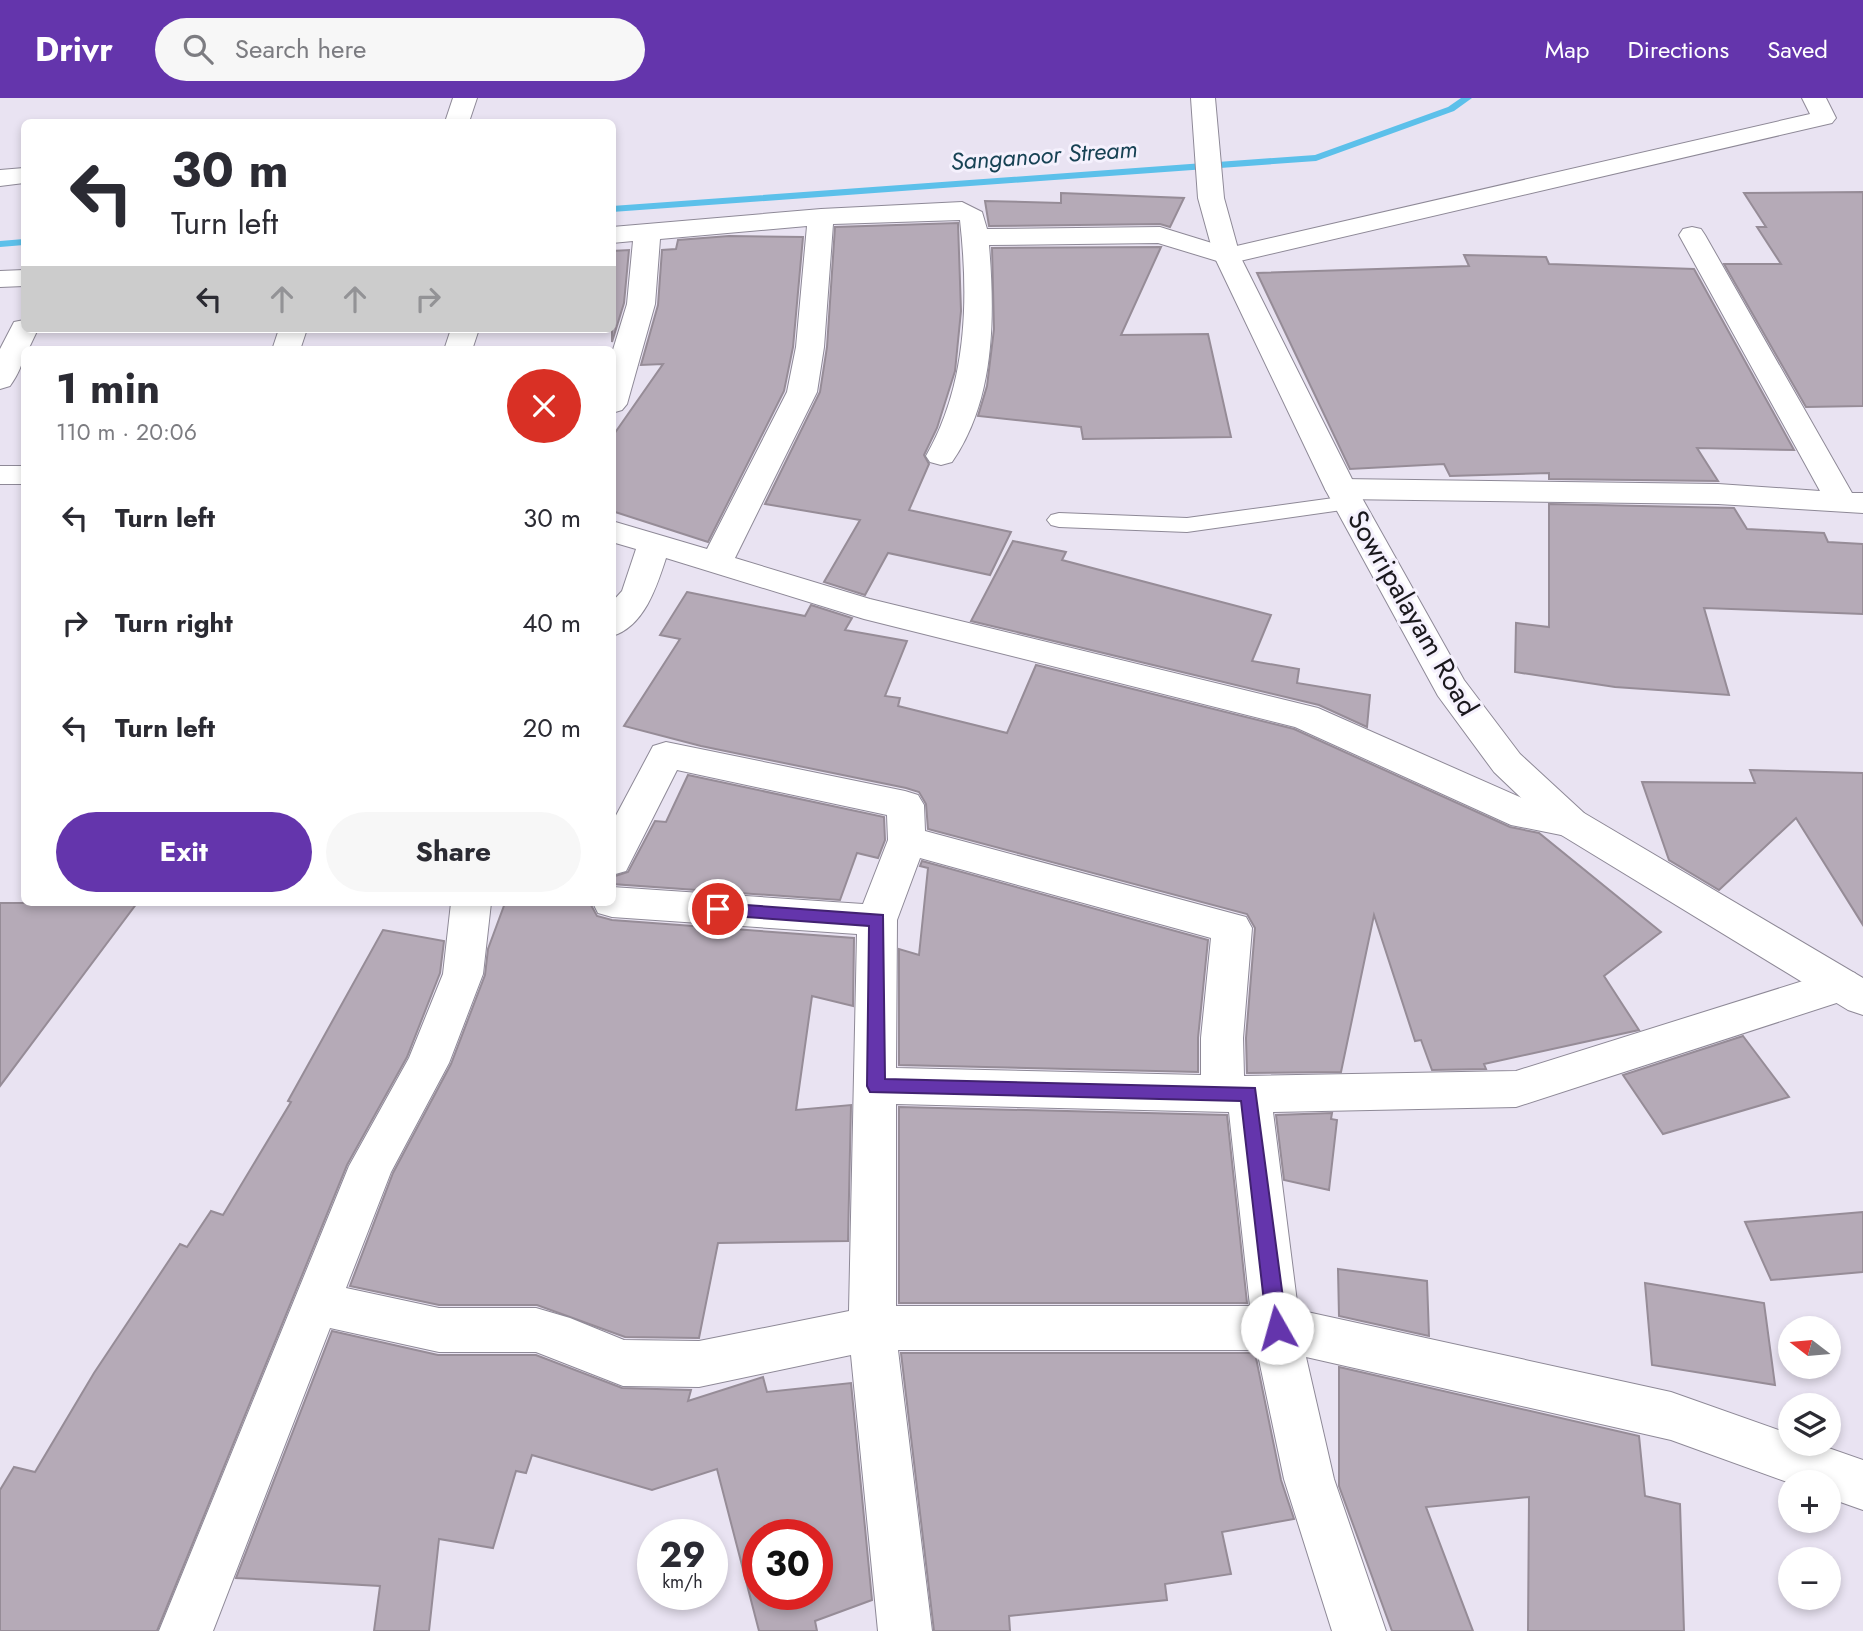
<!DOCTYPE html>
<html lang="en">
<head>
<meta charset="utf-8">
<style>
  body { margin:0; font-family:Jost,sans-serif; background:#f7f7f7; color:#2b2b33; height:100vh; display:flex; flex-direction:column; font-size:26px; white-space:nowrap }
  * { box-sizing:border-box; margin:0 }
  p { font-size:23px; color:#7c7c81 }
  .icon { flex:none; width:38px; height:38px; fill:none; stroke:currentColor; stroke-width:2; stroke-linecap:round; stroke-linejoin:round }
  .map { position:relative; flex:1; overflow:hidden }
  .drawer { position:absolute; left:21px; top:248px; width:595px; height:560px; display:flex; flex-direction:column; background:#fff; border-radius:10px; box-shadow:0 4px 10px #0003 }
  .drawer>* { flex:none }
  .top-card { position:absolute; left:21px; top:21px; width:595px; height:214px; border-radius:10px; box-shadow:0 4px 10px #0003; background:#fff; color:#2b2b33; overflow:hidden }
  .needle { width:46px; rotate:286deg }
  .fabs { position:absolute; left:1778px; top:1218px; display:grid; gap:14px }
  .fabs a { display:grid; place-items:center; width:63px; height:63px; border-radius:50%; background:#fff; box-shadow:0 4px 10px #0003; font-size:35px }
  .speed { position:absolute; left:637px; top:1421px; display:flex; gap:14px; font-size:35px; font-weight:700; text-align:center }
  .speed>* { display:grid; place-content:center; width:91px; height:91px; border-radius:50%; background:#fff; box-shadow:0 4px 10px #0003; line-height:1 }
  .speed small { font-size:18px; font-weight:400 }
  .speed .limit { border:10px solid #d22; background:#fff; color:#111 }
  .pin { position:absolute; display:grid; place-items:center; width:60px; height:60px; color:#fff; margin:-30px; border:4px solid #fff; border-radius:50%; box-shadow:0 2px 7px #0007 }
  .me { position:absolute; width:77px; margin:-38px; rotate:353deg; stroke-linejoin:round; filter:drop-shadow(0 0 5px #0008) }
  .turn { display:flex; align-items:center; gap:24px; height:147px; padding:0 35px; font-size:32px }
  .turn .icon { width:91px; height:91px; stroke-width:2.5 }
  .turn b { display:block; font-size:49px; line-height:60px }
  .lanes { display:flex; align-items:center; height:66px; padding:0 35px; background:#0003; justify-content:center; gap:35px; direction:ltr }
  .lanes .off { opacity:.35 }
  .round { display:grid; place-items:center; flex:none; width:74px; height:74px; border-radius:37px; background:#f7f7f7 }
  .headline { display:flex; align-items:center; justify-content:space-between; height:119px; padding:0 35px }
  h1 { font-size:42px; font-weight:700; line-height:52px }
  .cta { display:flex; gap:14px; margin-top:auto; padding:14px 35px }
  .cta a { flex:1; height:80px; border-radius:42px; background:#6435ac; color:#fff; font-size:28px; font-weight:700; line-height:80px; text-align:center }
  .cta a+a { background:#f7f7f7; color:#2b2b33 }
  ul { padding:0; list-style:none }
  li { display:flex; align-items:center; gap:21px; height:105px; padding:0 35px }
  li div { flex:1 }
  li b { display:block; font-size:26px }
  li em { font-style:normal }
  header { display:flex; align-items:center; gap:42px; box-sizing:border-box; height:98px; padding:0 35px; background:#6435ac; color:#fff }
  header strong { font-size:33px }
  nav { display:flex; gap:38px; margin-inline-start:auto; font-size:24px }
  .search { width:490px; height:63px; background:#f7f7f7; display:flex; align-items:center; gap:18px; box-sizing:border-box; padding:0 24px; border-radius:38px; color:#7c7c81; font-size:26px }
  .map>svg:first-child { display:block }
  .lines { fill:none; stroke-linecap:round; stroke-linejoin:round }
  .stream { fill:#5cc0ea; fill-rule:evenodd }
  .building { fill:#b5aab7; stroke:#968c97; stroke-width:2; fill-rule:evenodd }
  .lane-casing { stroke:#8e8997; stroke-width:2 }
  .street-casing { stroke:#8e8997; stroke-width:2 }
  .secondary-casing { stroke:#8e8997; stroke-width:2 }
  .lane { fill:#fff; fill-rule:evenodd }
  .street { fill:#fff; fill-rule:evenodd }
  .secondary { fill:#fff; fill-rule:evenodd }
  .route { fill:#6435ac; stroke:#412270; stroke-width:2 }
  .labels { text-anchor:middle; dominant-baseline:central; stroke-width:6; stroke-linejoin:round; paint-order:stroke }
  .far-water-label { font-size:24px; font-style:italic; fill:#174254; stroke:#f5f1fd }
  .street-label { font-size:28px; fill:#1a181d; stroke:#f5f1fd }
</style>
</head>
<body>
<header>
<strong>Drivr</strong>
<div class="search"><svg class="icon" aria-label="search" viewBox="0 0 24 24"><circle cx="10" cy="10" r="6"/><path d="M15 15l6 6"/></svg>Search here</div>
<nav><a>Map</a><a>Directions</a><a>Saved</a></nav>
</header>
<div class="map">
<svg width="1863" height="1533" viewBox="0 0 1863 1533">
  <rect width="100%" height="100%" fill="#e9e3f2"/>
  <g class="lines">
    <!-- stream -->
    <g class="stream">
      <polygon points="1461,0 1472,0 1454,13 1316,63 612,114 612,108 1315,57 1448,9"/>
      <polygon points="24,141 24,147 0,149 0,143"/>
    </g>
  </g>
  <!-- building -->
  <g class="building">
    <polygon points="1863,94 1863,308 1806,309 1724,166 1781,166 1757,129 1766,129 1744,95"/>
    <polygon points="1061,95 1184,100 1170,129 1160,126 989,128 985,103 1061,105"/>
    <polygon points="958,125 961,213 955,273 937,330 924,357 929,366 909,412 1011,434 990,477 888,455 865,497 824,484 860,422 765,406 820,294 827,249 835,129"/>
    <polygon points="729,138 803,139 793,249 784,293 708,444 612,413 612,339 663,266 641,267 658,207 662,152 676,151 678,142"/>
    <polygon points="1161,149 1121,237 1208,236 1231,339 1083,341 1081,329 978,318 987,288 994,231 992,150"/>
    <polygon points="629,152 624,205 612,244 612,153"/>
    <polygon points="1464,157 1546,159 1549,166 1694,171 1794,352 1697,350 1718,383 1549,381 1549,375 1450,378 1444,366 1350,371 1257,175 1469,168"/>
    <polygon points="1549,406 1734,410 1747,431 1824,435 1828,444 1863,446 1863,516 1704,510 1729,597 1615,589 1515,574 1516,525 1549,529"/>
    <polygon points="1013,443 1066,454 1062,462 1271,517 1252,563 1299,571 1297,585 1370,597 1367,629 1319,607 971,523"/>
    <polygon points="687,494 805,518 811,507 852,520 845,532 907,543 885,598 900,600 898,608 1007,635 1036,567 1294,631 1510,729 1539,735 1661,834 1604,878 1639,932 1484,966 1486,971 1432,972 1421,942 1415,943 1374,817 1341,974 1247,975 1246,940 1255,830 1247,816 928,731 926,706 919,694 906,690 701,648 624,628 680,541 660,537"/>
    <polygon points="1750,672 1863,675 1863,827 1796,720 1719,792 1669,762 1642,684 1755,685"/>
    <polygon points="688,677 884,719 885,742 878,760 857,755 840,802 612,786 612,779 628,774 655,723 666,724"/>
    <polygon points="922,763 1208,842 1198,940 1198,974 899,967 899,851 919,857 928,770 920,768"/>
    <polygon points="0,805 137,805 0,988"/>
    <polygon points="505,805 591,807 597,818 612,822 854,840 853,908 812,898 796,1012 851,1007 848,1143 718,1145 699,1240 625,1239 537,1207 439,1207 350,1188 393,1075 451,966 485,877 488,851"/>
    <polygon points="383,832 444,843 440,875 407,959 347,1067 157,1533 0,1533 0,1392 14,1369 35,1374 94,1275 180,1146 187,1149 211,1113 223,1117 291,1004 288,1003"/>
    <polygon points="1743,938 1789,999 1663,1036 1623,977"/>
    <polygon points="899,1009 1227,1017 1247,1205 899,1205"/>
    <polygon points="1332,1015 1331,1021 1337,1022 1329,1092 1284,1082 1276,1017"/>
    <polygon points="1863,1114 1863,1174 1771,1182 1745,1124"/>
    <polygon points="1338,1171 1427,1183 1429,1238 1339,1218"/>
    <polygon points="1645,1185 1764,1205 1775,1287 1652,1267"/>
    <path d="M332 1233 438 1257H536L622 1290 691 1292 688 1303 763 1279 767 1294 851 1285 872 1502 815 1523 817 1533H759L717 1371 652 1392 532 1357 526 1375 516 1373 493 1450 439 1441 429 1533H374L380 1488 236 1480ZM758 1437H817V1496H758Z"/>
    <polygon points="901,1255 1255,1255 1281,1382 1294,1421 1222,1434 1231,1476 1165,1486 1167,1502 1009,1518 1010,1533 934,1533"/>
    <polygon points="1339,1269 1639,1338 1645,1398 1680,1406 1684,1533 1528,1533 1529,1399 1426,1409 1473,1533 1392,1533 1339,1388"/>
  </g>
  <g class="lines">
    <defs>
      <polygon id="lane" points="1348,398 1356,400 1359,405 1356,410 1187,434 1059,429 1051,427 1047,422 1051,417 1059,415 1187,420"/>
      <g id="street">
        <polygon points="453,0 477,0 469,24 445,24"/>
        <path d="M1802 0H1826L1836 20 1832 25 1227 166 1158 145 989 147C995 220 995 302 952 364L941 367 930 364 926 358C967 287 969 202 960 122L833 126 824 249 817 294 735 460 870 501 1318 610 1531 704 1584 715 1590 725 1584 735 1571 739 1511 727 1295 629 864 521 666 460C657 488 644 529 612 538V504L622 493 636 451 612 444V423L707 451 787 294 796 249 807 128 660 141 655 206 627 306 622 312 612 315V255L627 206 633 143 612 145V129L821 111 962 104 982 114 987 131 1160 129 1228 150 1810 16Z"/>
        <polygon points="24,70 24,85 0,88 0,72"/>
        <polygon points="1692,129 1701,131 1705,137 1852,395 1863,395 1863,415 1718,406 1341,401 1330,398 1325,391 1330,384 1341,381 1718,386 1820,393 1679,137 1683,131"/>
        <polygon points="24,172 24,188 0,189 0,173"/>
        <path d="M24 222V231H38L28 252H24C24 265 17 278 10 288L0 291V251L14 224Z"/>
        <polygon points="279,231 307,231 300,252 272,252"/>
        <polygon points="451,231 479,231 472,252 444,252"/>
        <rect x="0" y="368" width="24" height="18"/>
        <path d="M666 644 905 693 918 697 924 707 925 733 1246 819 1252 830 1243 940 1244 978 1516 973 1841 871 1855 875 1861 887 1855 899 1516 1009 1273 1014 1298 1212 1671 1294 1790 1336V1346H1817L1863 1362V1412L1829 1400V1384L1790 1385 1671 1342 1306 1259 1334 1381 1386 1533H1332L1284 1381 1257 1252H898L932 1533H878L851 1257 699 1289 623 1288 536 1254H439L330 1230 213 1533H159L349 1068 409 960 443 876 451 805H491L483 876 449 965 391 1074 346 1190 439 1210H536L570 1220 624 1242 699 1243 849 1213 857 836 612 819 598 815 593 805H612V789L863 806 888 742 887 717 677 672 626 773 612 777V725L653 648ZM920 760 1211 840 1201 940V977L896 970 897 822ZM896 1006 1229 1014 1250 1208H896Z"/>
      </g>
      <polygon id="secondary" points="1191,0 1215,0 1224,100 1240,158 1357,391 1464,582 1520,656 1584,715 1863,880 1863,917 1848,912 1558,735 1494,674 1438,598 1325,391 1214,158 1198,100"/>
    </defs>
    <!-- lane casing -->
    <use href="#lane" class="lane-casing"/>
    <!-- street casing -->
    <use href="#street" class="street-casing"/>
    <!-- secondary casing -->
    <use href="#secondary" class="secondary-casing"/>
    <!-- lane -->
    <use href="#lane" class="lane"/>
    <!-- street -->
    <use href="#street" class="street"/>
    <!-- secondary -->
    <use href="#secondary" class="secondary"/>
  </g>
  <!-- route -->
  <polygon class="route" points="718,805 883,817 885,981 1255,990 1287,1230 1284,1236 1277,1239 1270,1236 1267,1230 1241,1003 870,994 867,988 869,828 718,817 710,811"/>
  <g class="labels">
    <!-- far-water labels -->
    <g class="far-water-label">
      <text transform="translate(1044 57) rotate(-4)">Sanganoor Stream</text>
    </g>
    <!-- street labels -->
    <g class="street-label">
      <text transform="translate(1413 515) rotate(60)">Sowripalayam Road</text>
    </g>
  </g>
</svg>
<div class="fabs">
<a><svg class="needle" viewBox="-14 -14 28 28"><path d="M0-13l5 13h-10z" fill="#e53935"/><path d="M0 13l5-13h-10z" fill="#7c7c81"/></svg></a>
<a><svg class="icon" aria-label="layers" viewBox="0 0 24 24"><path d="M12 4l9 5-9 5-9-5zM3 14l9 5 9-5"/></svg></a>
<a>+</a>
<a>−</a>
</div>
<div class="speed"><div>29<small>km/h</small></div><div class="limit">30</div></div>
<div class="pin" style="left:718px;top:811px;background:#d93025"><svg class="icon" aria-label="arrive" viewBox="0 0 24 24"><path d="M6 21V4h12l-3 4 3 4H6"/></svg></div>
<svg class="me" style="left:1277px;top:1230px" viewBox="-20 -20 40 40"><circle r="19" fill="#fff"/><path d="M0-13L10 11 0 6-10 11z" fill="#6435ac"/></svg>
<div class="top-card">
<div class="turn"><svg class="icon" aria-label="left" viewBox="0 0 24 24"><path d="M17 20v-9H6M10 6l-5 5 5 5"/></svg><div><b>30 m</b>Turn left</div></div>
<div class="lanes"><svg class="icon" aria-label="left" viewBox="0 0 24 24"><path d="M17 20v-9H6M10 6l-5 5 5 5"/></svg><svg class="icon off" aria-label="ahead" viewBox="0 0 24 24"><path d="M12 20V5M6 11l6-6 6 6"/></svg><svg class="icon off" aria-label="ahead" viewBox="0 0 24 24"><path d="M12 20V5M6 11l6-6 6 6"/></svg><svg class="icon off" aria-label="right" viewBox="0 0 24 24"><path d="M7 20v-9h11M14 6l5 5-5 5"/></svg></div>
</div>
<section class="drawer">
<div class="headline"><div><h1>1 min</h1><p>110 m · 20:06</p></div><a class="round" style="background:#d93025;color:#fff"><svg class="icon" aria-label="close" viewBox="0 0 24 24"><path d="M6 6l12 12M18 6L6 18"/></svg></a></div>
<ul>
<li><svg class="icon" aria-label="left" viewBox="0 0 24 24"><path d="M17 20v-9H6M10 6l-5 5 5 5"/></svg><div><b>Turn left</b></div><em>30 m</em></li>
<li><svg class="icon" aria-label="right" viewBox="0 0 24 24"><path d="M7 20v-9h11M14 6l5 5-5 5"/></svg><div><b>Turn right</b></div><em>40 m</em></li>
<li><svg class="icon" aria-label="left" viewBox="0 0 24 24"><path d="M17 20v-9H6M10 6l-5 5 5 5"/></svg><div><b>Turn left</b></div><em>20 m</em></li>
</ul>
<div class="cta"><a>Exit</a><a>Share</a></div>
</section>
</div>
</body>
</html>
